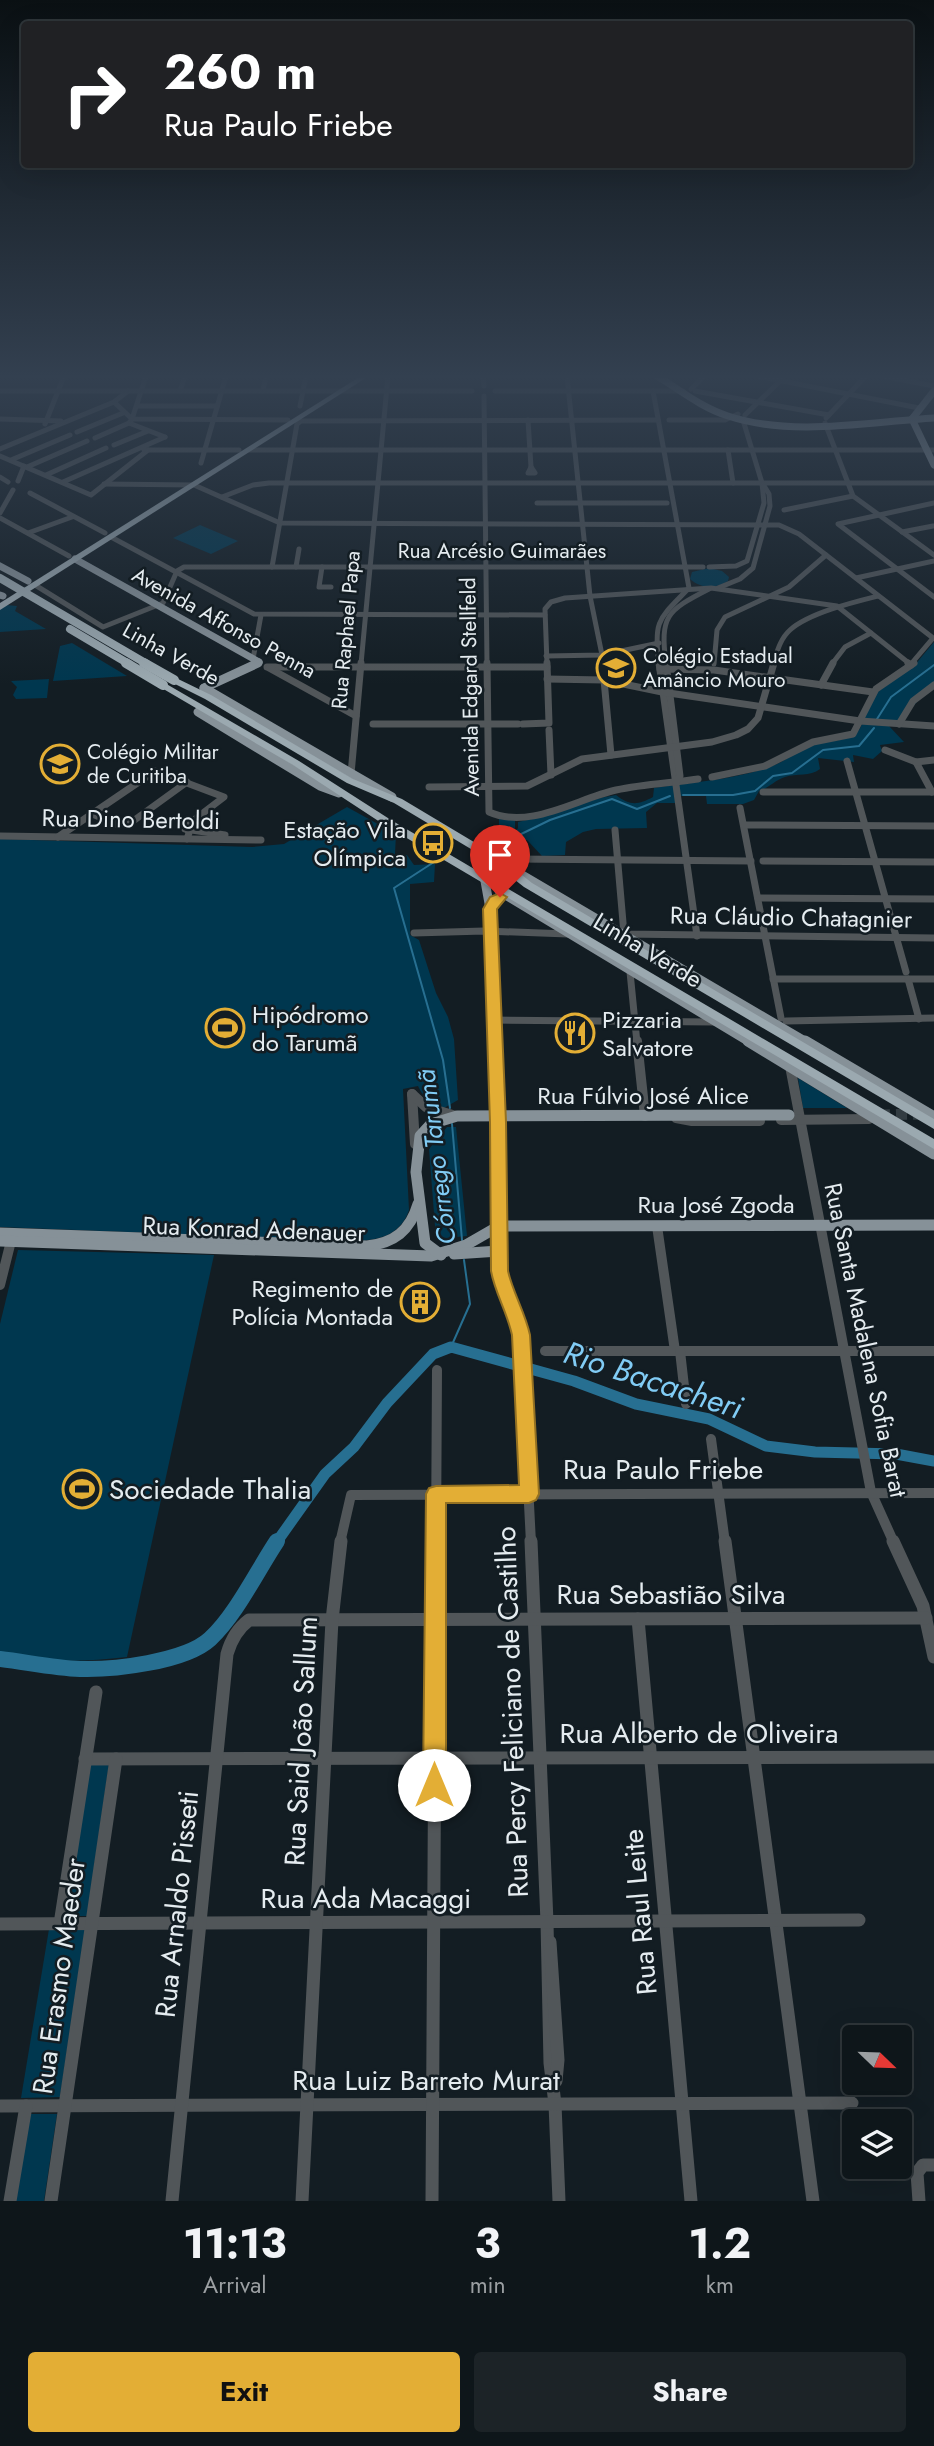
<!DOCTYPE html>
<html lang="en">
<head>
<meta charset="utf-8">
<style>
  body { margin:0; font-family:Jost,sans-serif; background:#1c2327; color:#f1f3f6; height:100vh; display:flex; flex-direction:column; font-size:26px; white-space:nowrap }
  * { box-sizing:border-box; margin:0 }
  p { font-size:23px; color:#9b9fa2 }
  .icon { flex:none; width:38px; height:38px; fill:none; stroke:currentColor; stroke-width:2; stroke-linecap:round; stroke-linejoin:round }
  .map { position:relative; height:2201px; overflow:hidden }
  .details { display:flex; flex-direction:column; background:#0e161a; flex:1 }
  .details>* { flex:none }
  .top-card { position:absolute; left:21px; top:21px; width:892px; height:147px; border-radius:7px; box-shadow:0 7px 28px #0002,0 0 0 2px #2e3539; background:#202124; color:#fff; overflow:hidden }
  .needle { width:46px; rotate:113deg }
  .controls { position:absolute; left:842px; top:2025px; display:grid; gap:14px }
  .controls a { display:grid; place-items:center; width:70px; height:70px; border-radius:7px; background:#0e161a; box-shadow:0 7px 28px #0002,0 0 0 2px #2e3539; font-size:35px }
  .pin { position:absolute; display:grid; place-items:center; width:60px; height:60px; color:#fff; margin:-72px -30px; border-radius:50% 50% 50% 0; rotate:-45deg; box-shadow:0 0 7px #0007 }
  .pin .icon { rotate:45deg }
  .me { position:absolute; width:77px; margin:-38px; rotate:0deg; stroke-linejoin:round; filter:drop-shadow(0 0 5px #0008) }
  .turn { display:flex; align-items:center; gap:24px; height:147px; padding:0 28px; font-size:32px }
  .turn .icon { width:91px; height:91px; stroke-width:2.5 }
  .turn b { display:block; font-size:49px; line-height:60px }
  .eta { display:flex; justify-content:space-evenly; align-items:center; height:119px; text-align:center }
  .eta b { font-size:42px; font-weight:700; line-height:49px }
  .button { display:flex; gap:14px; margin-top:auto; padding:14px 28px }
  .button a { flex:1; height:80px; border-radius:7px; background:#e3ae35; color:#111; font-size:28px; font-weight:700; line-height:80px; text-align:center }
  .button a+a { background:#1c2327; color:#f1f3f6 }
  .map>svg:first-child { display:block }
  .green { fill:#00374f }
  .lines { fill:none; stroke-linecap:round; stroke-linejoin:round }
  .stream { stroke:#276f91; stroke-width:2 }
  .river-far1 { stroke:#276f91; stroke-width:11 }
  .river { stroke:#276f91; stroke-width:16 }
  .major-tunnel { stroke:#323c42; stroke-width:11; stroke-dasharray:11 6; stroke-linecap:butt }
  .minor-far3 { stroke:#515659; stroke-width:5 }
  .minor-far2 { stroke:#515659; stroke-width:7 }
  .minor-far1 { stroke:#515659; stroke-width:10 }
  .minor { stroke:#515659; stroke-width:13 }
  .major-far2 { stroke:#869198; stroke-width:7 }
  .major-far1 { stroke:#869198; stroke-width:9 }
  .major { stroke:#869198; stroke-width:11 }
  .highway { fill:#9ba9b0; fill-rule:evenodd }
  .highway-bridge-far1 { stroke:#9ba9b0; stroke-width:8 }
  .highway-bridge { stroke:#9ba9b0; stroke-width:10 }
  .route { fill:#e3ae35; stroke:#947122; stroke-width:2 }
  .labels { text-anchor:middle; dominant-baseline:central; stroke-width:5; stroke-linejoin:round; paint-order:stroke }
  .far-street-label { font-size:21px; fill:#e5ecf0; stroke:#131d23 }
  .far-poi-label { font-size:21px; fill:#e5ecf0; stroke:#131d23; text-anchor:start }
  .street-label { font-size:24px; fill:#e5ecf0; stroke:#131d23 }
  .poi-label { font-size:24px; fill:#e5ecf0; stroke:#131d23; text-anchor:end }
  .water-label { font-size:26px; font-style:italic; fill:#81ccf5; stroke:#131d23 }
  .near-street-label { font-size:28px; fill:#e5ecf0; stroke:#131d23 }
  .near-poi-label { font-size:28px; fill:#e5ecf0; stroke:#131d23; text-anchor:start }
  .near-water-label { font-size:32px; font-style:italic; fill:#81ccf5; stroke:#131d23 }
</style>
</head>
<body>
<div class="map">
<svg width="934" height="2201" viewBox="0 0 934 2201">
  <rect width="100%" height="100%" fill="#131d23"/>
  <!-- green -->
  <g class="green">
    <polygon points="200,525 238,541 211,554 173,538"/>
    <path d="M709 568 722 571 729 577 728 581C716 589 701 589 690 579L692 572Z"/>
    <polygon points="6,605 17,606 15,611 46,629 0,632 0,609"/>
    <polygon points="934,642 934,683 898,723 863,719 876,693 914,666"/>
    <polygon points="72,643 127,676 53,681 60,646"/>
    <polygon points="49,679 47,698 16,699 13,695 17,687 11,681"/>
    <path d="M862 724 889 726 904 742 880 745 882 751 873 759 853 755 854 762 818 758 820 769C810 777 797 773 785 777 775 780 769 788 759 791L754 800 743 804H707L706 796H675V803H657L646 812 647 828 596 829 583 832 566 842 565 855 542 856 527 840 511 843 503 839 512 833H499V819L515 820V832L518 828V822C552 816 583 800 616 795 630 806 638 805 653 797L654 788C693 782 735 780 772 766 786 761 797 751 810 746 827 738 855 745 862 724Z"/>
    <path d="M347 807 396 834 395 854 407 855 414 865 435 864 434 882 410 884V935L419 940 436 993 448 1017 454 1039 458 1100 444 1108C431 1105 424 1099 418 1086L403 1089 409 1210C401 1234 381 1240 357 1241L0 1227V839L252 847 284 844Z"/>
    <polygon points="798,1078 847,1108 803,1108"/>
    <polygon points="447,1127 456,1127 467,1236 436,1239 429,1149"/>
    <path d="M18 1250 214 1255 127 1657C82 1662 45 1663 0 1653V1324Z"/>
    <polygon points="89,1764 109,1764 87,1916 65,1916"/>
    <polygon points="49,1929 85,1929 60,2097 21,2098"/>
    <polygon points="30,2114 57,2114 44,2201 16,2201"/>
  </g>
  <g class="lines">
    <!-- stream -->
    <g class="stream">
      <polyline points="877,719 891,697 934,665"/>
      <polyline points="683,795 733,795 755,791 773,776 792,773 823,750 859,746 874,728"/>
      <polyline points="480,846 513,838 550,820 612,799 637,809 670,796"/>
      <polyline points="434,862 394,888 443,1060 450,1108"/>
      <polyline points="452,1124 462,1240"/>
      <polyline points="451,1347 470,1304 464,1260"/>
    </g>
    <!-- river-far1 -->
    <polyline class="river-far1" points="276,1543 325,1474 354,1447 387,1403 433,1354 451,1347 574,1381 636,1404 709,1419 766,1446 815,1452 896,1454 934,1461"/>
    <!-- river -->
    <path class="river" d="M0 1659C26 1662 54 1668 80 1669 113 1670 185 1662 210 1639 236 1615 257 1571 277 1541"/>
    <!-- major-tunnel -->
    <polyline class="major-tunnel" points="879,1115 923,1114"/>
    <!-- minor-far3 -->
    <g class="minor-far3">
      <polyline points="146,376 132,419 288,420"/>
      <polyline points="483,376 484,386"/>
      <polyline points="567,376 590,596 602,655"/>
      <polyline points="757,376 919,408"/>
      <polyline points="882,376 934,386"/>
      <polyline points="691,389 705,376"/>
      <polyline points="0,391 472,391"/>
      <polyline points="128,391 114,402 132,419 129,423 165,437"/>
      <polyline points="180,391 185,376"/>
      <polyline points="263,391 266,376"/>
      <polyline points="495,391 683,391"/>
      <path d="M653 391 689 588C659 619 653 620 659 664"/>
      <polyline points="695,391 829,415"/>
      <polyline points="484,396 487,664"/>
      <polyline points="137,406 217,406"/>
      <polyline points="300,406 306,376"/>
      <polyline points="745,415 783,378"/>
      <polyline points="826,418 866,376"/>
      <polyline points="0,419 61,421"/>
      <polyline points="528,420 531,467"/>
      <polyline points="669,420 725,420 738,414"/>
      <polyline points="825,423 853,496 934,555"/>
      <polyline points="45,424 64,376"/>
      <polyline points="77,432 123,413"/>
      <polyline points="95,438 129,423"/>
      <polyline points="114,445 148,431"/>
      <polyline points="0,449 114,402"/>
      <polyline points="144,450 239,450"/>
      <polyline points="249,450 934,450"/>
      <polyline points="728,450 733,483"/>
      <polyline points="0,456 91,495 148,450"/>
      <polyline points="11,460 70,435"/>
      <polyline points="201,463 226,376"/>
      <polyline points="27,467 87,441"/>
      <polygon points="531,467 535,473 528,473"/>
      <polyline points="46,475 106,448"/>
      <polyline points="0,477 8,482"/>
      <polyline points="18,481 24,466"/>
      <polyline points="63,482 165,437"/>
      <polyline points="104,484 194,485 280,523 779,525 799,534 933,638 911,664"/>
      <polyline points="30,493 105,533"/>
      <polyline points="222,497 253,485 269,483 934,483"/>
      <polyline points="537,503 667,503"/>
      <polyline points="934,503 838,524 934,597"/>
      <polyline points="784,510 853,496"/>
      <polyline points="0,513 13,490"/>
      <polyline points="0,518 69,556"/>
      <polyline points="902,532 933,526"/>
      <polyline points="28,533 72,517"/>
      <polyline points="111,537 254,614 545,615"/>
      <polyline points="272,567 297,424 301,421 658,420"/>
      <polyline points="296,567 299,549"/>
      <polyline points="322,567 319,587 331,587"/>
      <polyline points="709,567 736,566 747,561 764,503 762,483 743,420"/>
      <polyline points="856,578 934,561"/>
      <polyline points="35,585 103,627 163,603 177,571 184,567 703,567"/>
      <polyline points="718,588 740,579 753,568 770,506 769,494 763,484"/>
      <polyline points="546,656 602,655 659,643"/>
      <polyline points="253,659 261,615"/>
      <polyline points="361,664 388,376"/>
      <polyline points="547,664 545,609 551,602 565,598 711,588 837,606 910,664"/>
      <path d="M666 664C660 616 666 611 709 589"/>
      <polyline points="714,664 717,630 725,617 789,587 826,555"/>
      <path d="M773 664C777 652 780 639 790 630 809 613 854 602 878 596"/>
      <polyline points="832,664 845,647 871,633"/>
    </g>
    <!-- minor-far2 -->
    <g class="minor-far2">
      <path d="M487 663 489 812C530 830 576 799 616 790 643 784 671 783 698 779"/>
      <polyline points="659,663 697,936"/>
      <polyline points="666,663 680,776 676,782"/>
      <polyline points="908,663 911,665"/>
      <polyline points="267,667 547,667"/>
      <polyline points="269,668 356,716"/>
      <polyline points="660,669 714,670 873,692"/>
      <polyline points="547,679 604,680 662,692 860,721 934,726"/>
      <polyline points="604,680 611,755"/>
      <polyline points="821,685 833,663"/>
      <polyline points="373,724 518,724"/>
      <polyline points="523,724 549,723 547,663"/>
      <polyline points="899,724 913,701 934,685"/>
      <polyline points="549,730 551,775"/>
      <polyline points="885,750 916,762 932,792"/>
      <polyline points="847,761 906,972"/>
      <polyline points="916,762 934,760"/>
      <polyline points="351,774 361,663"/>
      <polyline points="712,777 765,766 813,742 853,734 876,689 914,663"/>
      <polyline points="429,787 527,786 582,759 712,742 736,735 748,729 758,718 774,663"/>
      <polyline points="763,792 934,792"/>
      <polyline points="740,808 781,1018"/>
      <polyline points="90,813 116,824 129,824 187,782"/>
      <polyline points="744,825 934,826"/>
      <polyline points="185,829 225,835"/>
      <polyline points="615,830 624,934 934,938"/>
      <polyline points="0,836 261,840"/>
      <polyline points="58,837 155,771 224,797 186,826 189,833 187,839"/>
      <polyline points="514,859 751,861"/>
      <polyline points="763,861 934,862"/>
      <polyline points="758,898 934,899"/>
      <polyline points="414,933 484,931 568,934"/>
      <polyline points="630,972 637,1043"/>
      <polyline points="773,979 934,979"/>
      <polyline points="908,979 919,1019"/>
      <polyline points="492,1020 714,1022"/>
      <polyline points="786,1021 934,1018"/>
    </g>
    <!-- minor-far1 -->
    <g class="minor-far1">
      <polyline points="637,1041 645,1116"/>
      <polyline points="790,1066 871,1492 894,1543"/>
      <polyline points="412,1094 415,1144"/>
      <polyline points="412,1094 426,1107 456,1116"/>
      <polyline points="676,1118 692,1121 760,1121"/>
      <polyline points="781,1120 869,1119"/>
      <polyline points="657,1226 675,1351"/>
      <polyline points="499,1251 500,1278 520,1327 531,1543"/>
      <polyline points="0,1285 11,1241"/>
      <polyline points="545,1351 934,1351"/>
      <polyline points="680,1351 686,1404"/>
      <polyline points="711,1439 725,1543"/>
      <polyline points="340,1543 351,1495 934,1493"/>
      <polyline points="436,1543 437,1370"/>
    </g>
    <!-- minor -->
    <g class="minor">
      <polyline points="531,1541 547,1922 550,2063 555,2104 559,2201"/>
      <polyline points="725,1541 813,2201"/>
      <polyline points="893,1541 923,1606 934,1657"/>
      <polyline points="638,1619 691,2201"/>
      <polyline points="85,1759 934,1757"/>
      <polyline points="0,1924 859,1920"/>
      <polyline points="60,1924 96,1692"/>
      <polyline points="550,1942 558,2060 556,2081"/>
      <polyline points="0,2106 852,2103"/>
      <polyline points="10,2201 26,2106"/>
      <polyline points="51,2201 116,1759"/>
      <path d="M172 2201 227 1654C231 1640 237 1629 249 1620L926 1618"/>
      <polyline points="302,2201 332,1620 341,1541"/>
      <polyline points="432,2201 436,1541"/>
      <polyline points="919,2201 917,2173 923,2165 934,2165"/>
    </g>
    <!-- major-far2 -->
    <g class="major-far2">
      <path d="M657 376C680 390 702 408 728 416 792 437 868 422 934 418"/>
      <polyline points="912,419 934,465"/>
      <polyline points="912,419 934,391"/>
      <polyline points="75,559 259,662"/>
      <polyline points="0,566 28,581"/>
      <polyline points="0,595 3,596"/>
      <polyline points="254,664 259,662"/>
    </g>
    <!-- major-far1 -->
    <g class="major-far1">
      <polyline points="204,688 392,797"/>
      <polyline points="204,688 258,663"/>
      <polyline points="198,712 320,786 339,793"/>
      <polyline points="505,865 808,1043"/>
      <polyline points="485,881 490,909 493,1043"/>
      <polyline points="499,891 751,1043"/>
    </g>
    <!-- major -->
    <g class="major">
      <polyline points="748,1041 934,1154"/>
      <polyline points="805,1041 934,1117"/>
      <polyline points="499,1226 934,1225"/>
      <path d="M0 1233 367 1246C394 1243 410 1231 418 1204"/>
      <polyline points="0,1241 431,1256 466,1245 499,1226"/>
      <polyline points="454,1254 499,1251 498,1122 493,1041"/>
      <polyline points="441,1255 425,1243 416,1172 420,1136 431,1124 457,1116 789,1115"/>
    </g>
    <!-- highway -->
    <g class="highway">
      <polygon points="361,376 369,376 0,610 0,603"/>
      <polygon points="174,677 211,695 353,779 402,799 499,857 532,883 934,1119 934,1129 524,887 491,861 394,803 347,783 205,699 171,682 171,678"/>
      <polygon points="163,682 299,761 391,820 934,1139 934,1149 383,824 293,765 160,687 160,683"/>
    </g>
    <!-- highway-bridge-far1 -->
    <g class="highway-bridge-far1">
      <polyline points="0,578 147,664"/>
      <polyline points="70,629 129,664"/>
    </g>
    <!-- highway-bridge -->
    <g class="highway-bridge">
      <polyline points="126,663 163,685"/>
      <polyline points="144,663 174,680"/>
    </g>
  </g>
  <!-- sky -->
  <linearGradient id="sky" x2="0" y2="1"><stop stop-color="#0a1013"/><stop offset="0.55" stop-color="#334050"/><stop offset="1" stop-color="#334050" stop-opacity="0"/></linearGradient>
  <rect width="934" height="685" fill="url(#sky)"/>
  <!-- route -->
  <path class="route" d="M500 893 507 897 497 909 506 1122 508 1271C513 1293 525 1312 530 1335L539 1494 536 1500 529 1503H446V1785L442 1793 434 1797 426 1793 423 1785 426 1494 429 1488 436 1486 519 1485 512 1335C507 1312 495 1293 491 1271L490 1122 483 909 490 897Z"/>
  <!-- icons -->
  <defs>
    <symbol id="school-ring" viewBox="-11 -11 22 22"><circle r="9.5" fill="#131d23" stroke="#e3ae35" stroke-width="1.5"/><path d="M0-5L7-2L0 1L-7-2ZM-4 1L0 2.5L4 1V4Q0 6-4 4Z" fill="#e3ae35"/></symbol>
    <symbol id="bus-ring" viewBox="-11 -11 22 22"><circle r="9.5" fill="#131d23" stroke="#e3ae35" stroke-width="1.5"/><path d="M-5-6H5V4H4V6H2V4H-2V6H-4V4H-5ZM-3.5-4V0h7V-4ZM-3.5 1.2v1.5H-2V1.2ZM2 1.2v1.5H3.5V1.2Z" fill="#e3ae35"/></symbol>
    <symbol id="stadium-ring" viewBox="-11 -11 22 22"><circle r="9.5" fill="#131d23" stroke="#e3ae35" stroke-width="1.5"/><path d="M0-5a6.5 5 0 1 0 0 10a6.5 5 0 1 0 0-10ZM-3.5-1.8h7v3.6h-7Z" fill="#e3ae35"/></symbol>
    <symbol id="restaurant-ring" viewBox="-11 -11 22 22"><circle r="9.5" fill="#131d23" stroke="#e3ae35" stroke-width="1.5"/><path d="M-5-6h1v4h1v-4h1v4h1v-4h1v5L-1.5 .5V6h-2V.5L-5-1ZM5-6V6H3V1.5H1.5Q1.5-4 5-6Z" fill="#e3ae35"/></symbol>
    <symbol id="building-ring" viewBox="-11 -11 22 22"><circle r="9.5" fill="#131d23" stroke="#e3ae35" stroke-width="1.5"/><path d="M-4-6H4V6H1V3H-1V6H-4ZM-2.5-4.3h1.7v1.8h-1.7ZM.8-4.3h1.7v1.8H.8ZM-2.5-1h1.7V.8h-1.7ZM.8-1h1.7V.8H.8Z" fill="#e3ae35"/></symbol>
  </defs>
  <g fill-rule="evenodd">
    <use href="#school-ring" x="594" y="646" width="44" height="44"/>
    <use href="#school-ring" x="38" y="742" width="44" height="44"/>
    <use href="#bus-ring" x="411" y="821" width="44" height="44"/>
    <use href="#stadium-ring" x="203" y="1006" width="44" height="44"/>
    <use href="#restaurant-ring" x="553" y="1011" width="44" height="44"/>
    <use href="#building-ring" x="398" y="1280" width="44" height="44"/>
    <use href="#stadium-ring" x="60" y="1467" width="44" height="44"/>
  </g>
  <g class="labels">
    <!-- far-street labels -->
    <g class="far-street-label">
      <text x="502" y="551">Rua Arcésio Guimarães</text>
      <text transform="translate(224 623) rotate(29)">Avenida Affonso Penna</text>
      <text transform="translate(346 630) rotate(-85)">Rua Raphael Papa</text>
      <text transform="translate(171 654) rotate(29)">Linha Verde</text>
      <text transform="translate(470 687) rotate(-91)">Avenida Edgard Stellfeld</text>
    </g>
    <!-- far-poi labels -->
    <g class="far-poi-label">
      <text x="643" y="656">Colégio Estadual<tspan x="643" dy="24">Amâncio Mouro</tspan></text>
      <text x="87" y="752">Colégio Militar<tspan x="87" dy="24">de Curitiba</tspan></text>
    </g>
    <!-- street labels -->
    <g class="street-label">
      <text transform="translate(131 819) rotate(1)">Rua Dino Bertoldi</text>
      <text transform="translate(791 917) rotate(1)">Rua Cláudio Chatagnier</text>
      <text transform="translate(648 950) rotate(31)">Linha Verde</text>
      <text x="643" y="1095">Rua Fúlvio José Alice</text>
      <text x="716" y="1204">Rua José Zgoda</text>
      <text transform="translate(254 1229) rotate(2)">Rua Konrad Adenauer</text>
      <text transform="translate(866 1340) rotate(78)">Rua Santa Madalena Sofia Barat</text>
    </g>
    <!-- poi labels -->
    <g class="poi-label">
      <text x="406" y="829">Estação Vila<tspan x="406" dy="28">Olímpica</tspan></text>
      <text x="252" y="1014" text-anchor="start">Hipódromo<tspan x="252" dy="28">do Tarumã</tspan></text>
      <text x="602" y="1019" text-anchor="start">Pizzaria<tspan x="602" dy="28">Salvatore</tspan></text>
      <text x="393" y="1288">Regimento de<tspan x="393" dy="28">Polícia Montada</tspan></text>
    </g>
    <!-- water labels -->
    <g class="water-label">
      <text transform="translate(436 1157) rotate(-97)">Córrego Tarumã</text>
    </g>
    <!-- near-street labels -->
    <g class="near-street-label">
      <text x="663" y="1469">Rua Paulo Friebe</text>
      <text x="671" y="1594">Rua Sebastião Silva</text>
      <text transform="translate(512 1712) rotate(-92)">Rua Percy Feliciano de Castilho</text>
      <text x="699" y="1733">Rua Alberto de Oliveira</text>
      <text transform="translate(301 1741) rotate(-87)">Rua Said João Sallum</text>
      <text x="366" y="1898">Rua Ada Macaggi</text>
      <text transform="translate(177 1904) rotate(-84)">Rua Arnaldo Pisseti</text>
      <text transform="translate(640 1912) rotate(-95)">Rua Raul Leite</text>
      <text transform="translate(59 1976) rotate(-82)">Rua Erasmo Maeder</text>
      <text x="426" y="2080">Rua Luiz Barreto Murat</text>
    </g>
    <!-- near-poi labels -->
    <g class="near-poi-label">
      <text x="109" y="1489">Sociedade Thalia</text>
    </g>
    <!-- near-water labels -->
    <g class="near-water-label">
      <text transform="translate(653 1380) rotate(18)">Rio Bacacheri</text>
    </g>
  </g>
</svg>
<div class="controls">
<a><svg class="needle" viewBox="-14 -14 28 28"><path d="M0-13l5 13h-10z" fill="#e53935"/><path d="M0 13l5-13h-10z" fill="#9b9fa2"/></svg></a>
<a><svg class="icon" aria-label="layers" viewBox="0 0 24 24"><path d="M12 4l9 5-9 5-9-5zM3 14l9 5 9-5"/></svg></a>
</div>
<div class="pin" style="left:500px;top:897px;background:#d93025"><svg class="icon" aria-label="arrive" viewBox="0 0 24 24"><path d="M6 21V4h12l-3 4 3 4H6"/></svg></div>
<svg class="me" style="left:434px;top:1785px" viewBox="-20 -20 40 40"><circle r="19" fill="#fff"/><path d="M0-13L10 11 0 6-10 11z" fill="#e3ae35"/></svg>
<div class="top-card">
<div class="turn"><svg class="icon" aria-label="right" viewBox="0 0 24 24"><path d="M7 20v-9h11M14 6l5 5-5 5"/></svg><div><b>260 m</b>Rua Paulo Friebe</div></div>
</div>
</div>
<section class="details">
<div class="eta">
<div><b>11:13</b><p>Arrival</p></div>
<div><b>3</b><p>min</p></div>
<div><b>1.2</b><p>km</p></div>
</div>
<div class="button"><a>Exit</a><a>Share</a></div>
</section>
</body>
</html>
